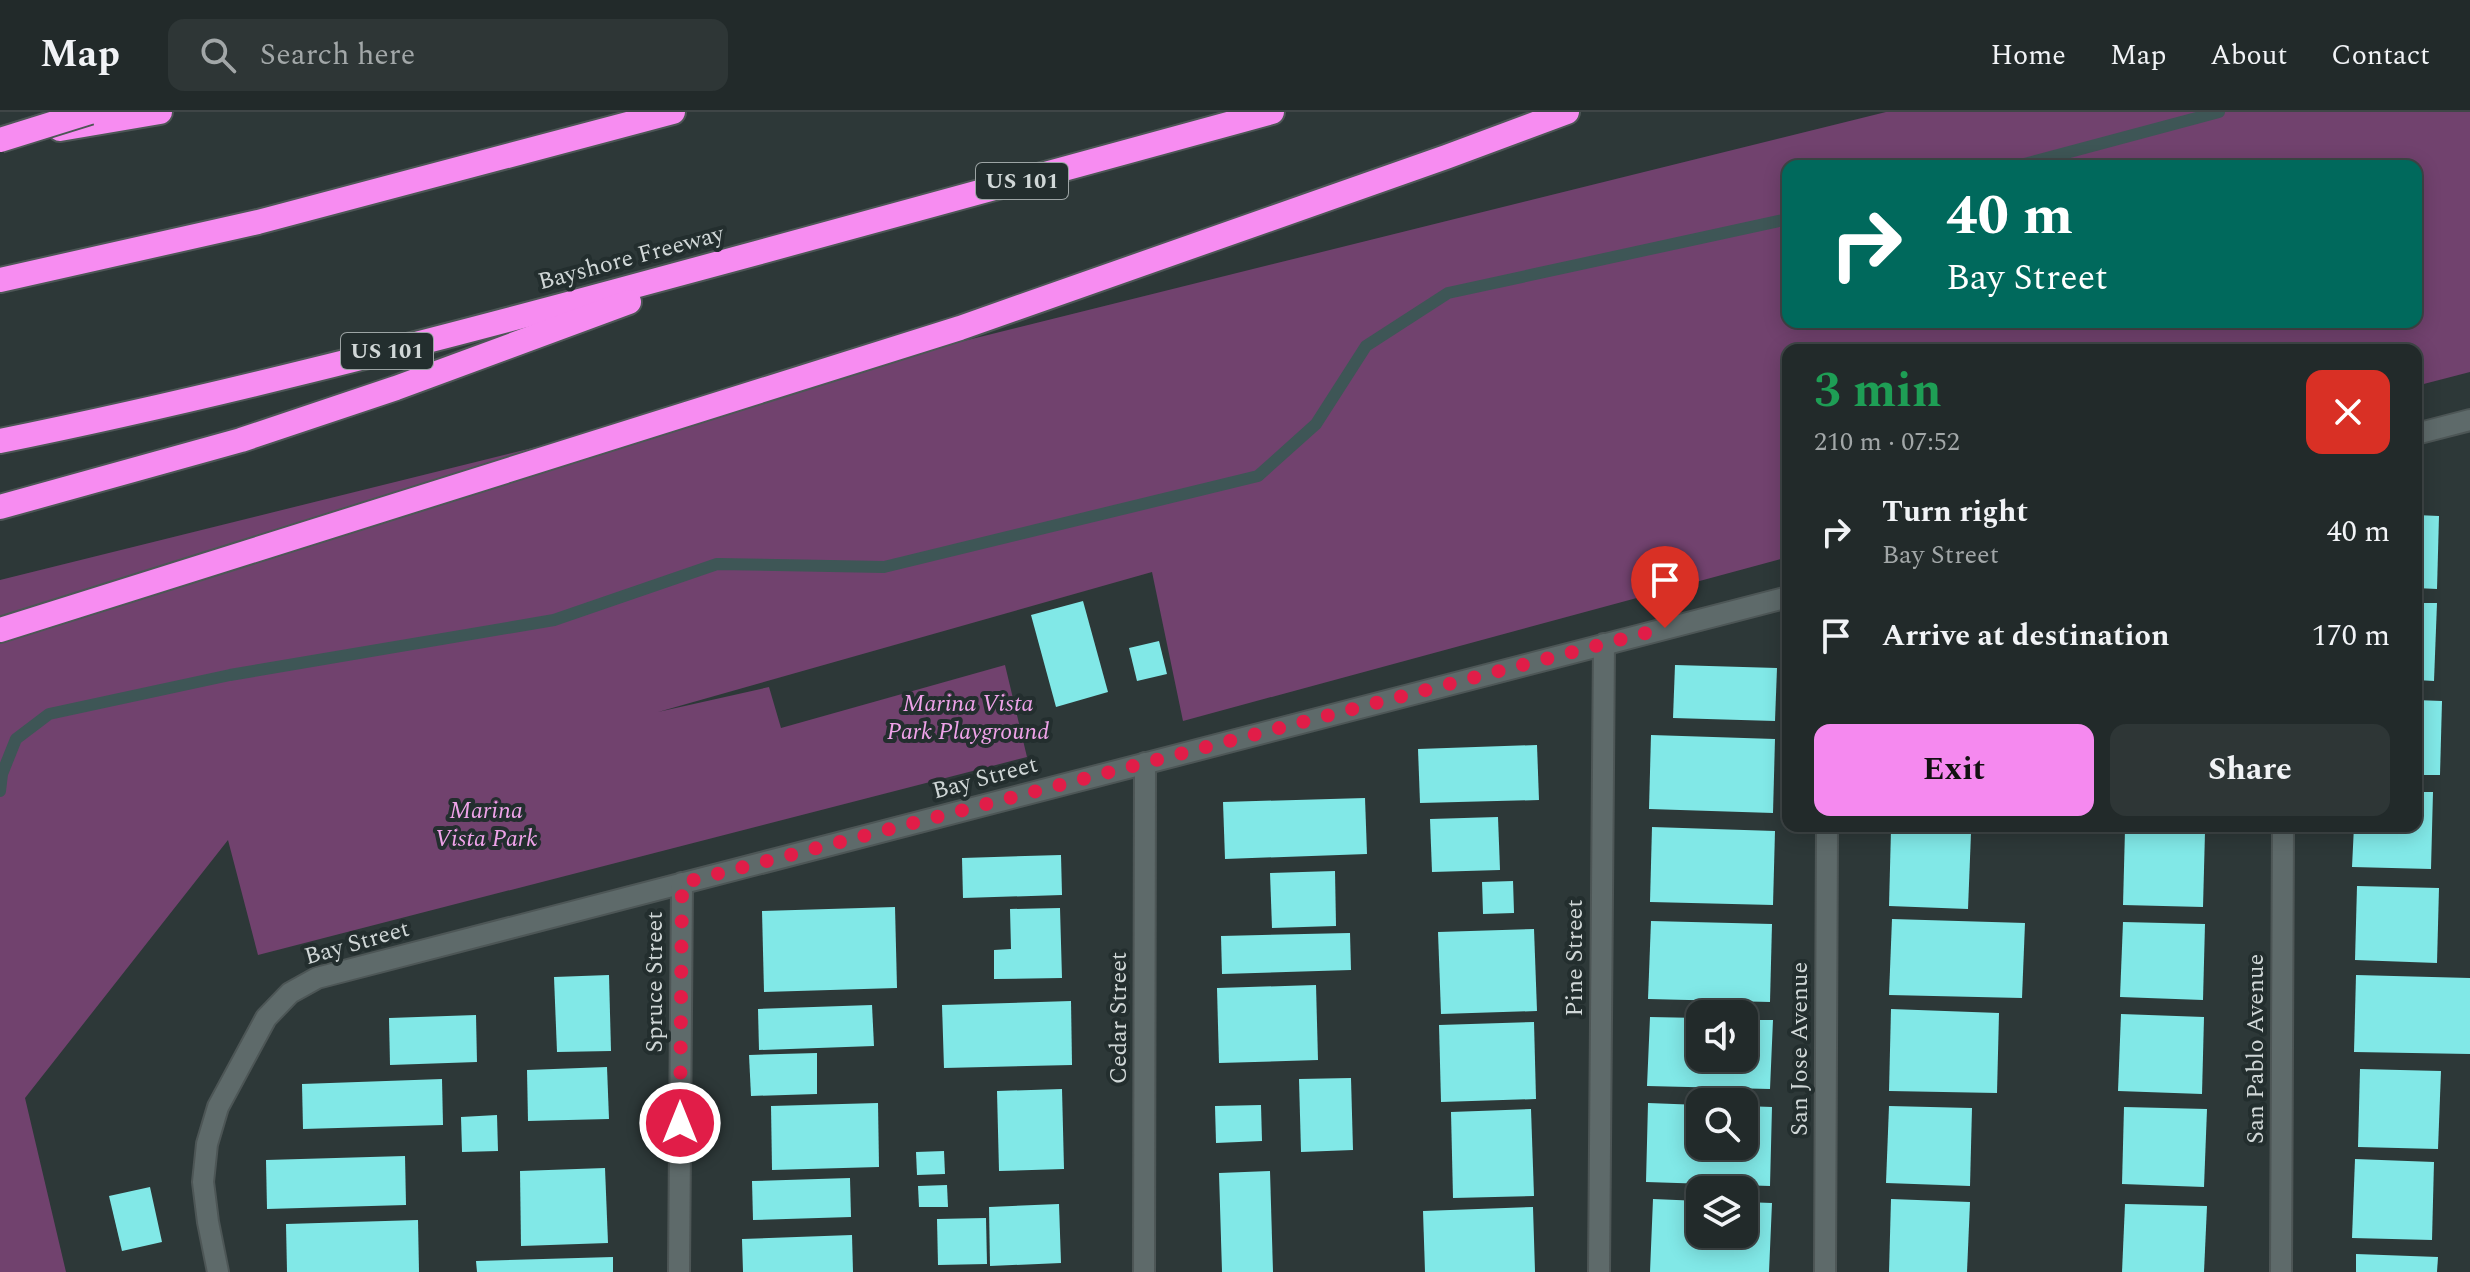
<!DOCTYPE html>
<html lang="en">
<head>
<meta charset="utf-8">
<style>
  body { margin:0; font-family:Spectral,serif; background:#2e3636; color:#f1f3f6; height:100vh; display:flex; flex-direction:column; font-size:30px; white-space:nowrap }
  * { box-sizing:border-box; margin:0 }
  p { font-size:26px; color:#a2a7a8 }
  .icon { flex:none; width:44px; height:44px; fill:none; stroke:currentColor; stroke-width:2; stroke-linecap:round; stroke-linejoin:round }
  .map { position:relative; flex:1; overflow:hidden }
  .drawer { position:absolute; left:1782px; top:232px; width:640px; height:488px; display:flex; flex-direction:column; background:#222a2a; border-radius:16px; box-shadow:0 4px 20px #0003,0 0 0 2px #3f4647 }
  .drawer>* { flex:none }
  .guide { position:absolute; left:1782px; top:48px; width:640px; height:168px; border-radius:16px; box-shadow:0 4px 20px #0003,0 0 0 2px #3f4647; background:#00695c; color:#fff; overflow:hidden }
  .tools { position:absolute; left:1686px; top:888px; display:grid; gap:16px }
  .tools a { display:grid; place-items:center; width:72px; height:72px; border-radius:16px; background:#222a2a; box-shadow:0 4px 20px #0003,0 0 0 2px #3f4647; font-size:40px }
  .pin { position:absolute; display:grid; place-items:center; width:68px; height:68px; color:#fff; margin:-82px -34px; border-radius:50% 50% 50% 0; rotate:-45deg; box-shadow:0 0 8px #0007 }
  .pin .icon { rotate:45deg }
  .me { position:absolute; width:88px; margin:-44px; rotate:0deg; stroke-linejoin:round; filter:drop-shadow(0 0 6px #0008) }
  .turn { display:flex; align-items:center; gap:28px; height:168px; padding:0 32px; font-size:36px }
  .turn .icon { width:104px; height:104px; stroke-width:2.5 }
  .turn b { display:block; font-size:56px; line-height:68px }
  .round { display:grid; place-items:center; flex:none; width:84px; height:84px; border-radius:16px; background:#2e3636 }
  .headline { display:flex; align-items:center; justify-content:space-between; height:136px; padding:0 32px }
  h1 { font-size:48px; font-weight:700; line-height:60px; color:#1e9e55 }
  .action { display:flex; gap:16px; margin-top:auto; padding:16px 32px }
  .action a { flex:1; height:92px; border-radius:16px; background:#f589ef; color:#111; font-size:32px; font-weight:700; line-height:92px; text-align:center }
  .action a+a { background:#2e3636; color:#f1f3f6 }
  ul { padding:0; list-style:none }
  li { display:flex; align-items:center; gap:24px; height:104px; padding:0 32px }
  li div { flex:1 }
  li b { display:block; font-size:30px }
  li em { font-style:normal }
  header { display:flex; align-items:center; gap:48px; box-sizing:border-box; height:112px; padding:0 40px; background:#222a2a; border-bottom:2px solid #3f4647 }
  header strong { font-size:38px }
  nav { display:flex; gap:44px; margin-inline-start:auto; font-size:28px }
  .search { width:560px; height:72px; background:#2e3636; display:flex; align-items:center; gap:20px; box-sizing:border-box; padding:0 28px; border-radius:16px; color:#a2a7a8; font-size:30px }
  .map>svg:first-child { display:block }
  .green { fill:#71426e; fill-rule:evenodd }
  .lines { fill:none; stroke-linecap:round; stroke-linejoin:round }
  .stream { stroke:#3e5656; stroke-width:12 }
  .building { fill:#81e8e7 }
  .minor-casing { stroke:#4d5656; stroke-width:24 }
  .motorway-casing { stroke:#4d5656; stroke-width:28 }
  .minor { stroke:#5e6a6a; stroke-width:20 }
  .motorway { stroke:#f78cf1; stroke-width:24 }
  .motorway-bridge-casing { stroke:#4d5656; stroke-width:28; stroke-linecap:butt }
  .motorway-bridge { stroke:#f78cf1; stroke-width:24 }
  .route { stroke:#e11d48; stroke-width:14; stroke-dasharray:0 25.2 }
  .labels { text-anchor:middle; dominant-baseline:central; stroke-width:8; stroke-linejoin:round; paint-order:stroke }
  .shield { fill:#232e2e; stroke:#9ca4a4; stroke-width:2 }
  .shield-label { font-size:22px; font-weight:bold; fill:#d0d7d7 }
  .street-label { font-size:24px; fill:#d0d7d7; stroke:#232e2e }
  .park-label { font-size:24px; font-style:italic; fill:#efa3e9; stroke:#232e2e }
</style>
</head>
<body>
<header>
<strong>Map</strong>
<div class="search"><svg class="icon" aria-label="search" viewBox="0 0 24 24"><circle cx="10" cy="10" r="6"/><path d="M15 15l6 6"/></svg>Search here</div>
<nav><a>Home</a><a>Map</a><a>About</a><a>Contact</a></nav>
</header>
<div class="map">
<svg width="2470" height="1160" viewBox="0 0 2470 1160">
  <rect width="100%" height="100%" fill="#2d3838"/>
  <!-- green -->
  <path class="green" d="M1886 0H2470V260L2416 274V238H1788V445L1183 609 1152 460 658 600 769 575 781 616 1005 553 1027 645 258 843 228 728 25 986 66 1160H0V468ZM1788 54H2416V210H1788Z"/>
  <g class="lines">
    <!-- stream -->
    <g class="stream">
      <polyline points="2017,54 2219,0"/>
      <polyline points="0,679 2,662 16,627 49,602 230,563 554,508 717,452 884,455 1258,364 1316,312 1366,234 1448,181 1788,107"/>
    </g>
  </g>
  <!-- building -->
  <g class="building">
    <polygon points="2416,403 2439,404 2437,477 2416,476"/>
    <polygon points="1083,489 1108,580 1056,595 1031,503"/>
    <polygon points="2416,491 2437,491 2434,569 2416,568"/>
    <polygon points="1159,529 1167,562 1137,569 1129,536"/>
    <polygon points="1675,553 1777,556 1775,609 1673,606"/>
    <polygon points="2416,588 2442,589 2440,663 2416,663"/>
    <polygon points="1651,623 1775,627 1773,701 1649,697"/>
    <polygon points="1537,633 1539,688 1420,691 1418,637"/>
    <polygon points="2416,680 2433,680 2431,757 2352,755 2354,714 2416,714"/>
    <polygon points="1365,686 1367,742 1225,747 1223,690"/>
    <polygon points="1498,705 1500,758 1432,760 1430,707"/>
    <polygon points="1652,715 1775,719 1773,793 1650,790"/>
    <polygon points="1891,718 1971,721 1968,797 1889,794"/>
    <polygon points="2125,718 2205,720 2203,795 2123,793"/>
    <polygon points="1061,743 1062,783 963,786 962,746"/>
    <polygon points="1335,759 1336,814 1272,816 1270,761"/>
    <polygon points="1513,769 1514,801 1483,802 1482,770"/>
    <polygon points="2357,774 2439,776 2437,851 2355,848"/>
    <polygon points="895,795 897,876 764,880 762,799"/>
    <polygon points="1060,796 1062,866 994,867 994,838 1011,837 1010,797"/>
    <polygon points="1892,807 2025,811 2022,886 1889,883"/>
    <polygon points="1651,809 1772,812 1770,890 1648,887"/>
    <polygon points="2123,810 2205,812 2203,888 2120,885"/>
    <polygon points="1534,817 1537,899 1441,902 1438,820"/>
    <polygon points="1350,821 1351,858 1222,862 1221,824"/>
    <polygon points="609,863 611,939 557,940 554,865"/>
    <polygon points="2356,863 2470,866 2470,942 2354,940"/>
    <polygon points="1316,873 1318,948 1219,951 1217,876"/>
    <polygon points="1071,889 1072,953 944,956 942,893"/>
    <polygon points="872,893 874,934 759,938 758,897"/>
    <polygon points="1891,897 1999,901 1997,981 1889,979"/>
    <polygon points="2121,902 2204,905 2202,982 2118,979"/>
    <polygon points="476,903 477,950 390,953 389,906"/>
    <polygon points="1650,905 1700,906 1700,946 1744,946 1744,908 1773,908 1770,977 1647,974"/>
    <polygon points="1534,910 1536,987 1441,990 1439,913"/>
    <polygon points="817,941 817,982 751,984 749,943"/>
    <polygon points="607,955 609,1007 528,1009 527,958"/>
    <polygon points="2360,957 2441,959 2438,1037 2358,1035"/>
    <polygon points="1351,966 1353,1038 1301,1040 1299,967"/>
    <polygon points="442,967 443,1013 303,1017 302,972"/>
    <polygon points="1062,977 1064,1057 999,1059 997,979"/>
    <polygon points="878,991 879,1055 772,1058 771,994"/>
    <polygon points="1648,991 1700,993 1700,1034 1744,1034 1744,994 1772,995 1770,1074 1646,1070"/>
    <polygon points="1261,993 1262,1029 1216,1031 1215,994"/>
    <polygon points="1889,994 1972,996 1970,1074 1886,1071"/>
    <polygon points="2124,995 2207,997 2204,1075 2122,1072"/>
    <polygon points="1531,997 1534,1084 1453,1086 1451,1000"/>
    <polygon points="497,1003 498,1039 462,1040 461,1005"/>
    <polygon points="944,1039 945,1062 917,1063 916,1040"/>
    <polygon points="405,1044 406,1093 267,1097 266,1048"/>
    <polygon points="2355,1047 2434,1050 2432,1128 2352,1126"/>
    <polygon points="605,1056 608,1131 521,1134 520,1059"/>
    <polygon points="1270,1059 1273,1160 1222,1160 1219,1061"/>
    <polygon points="850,1066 851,1105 753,1108 752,1069"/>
    <polygon points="947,1073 948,1095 919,1095 918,1074"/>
    <polygon points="150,1075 162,1130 122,1139 109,1084"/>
    <polygon points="1653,1087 1700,1089 1700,1122 1744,1122 1744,1090 1772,1091 1769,1160 1650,1160"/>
    <polygon points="1891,1087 1970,1090 1967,1160 1889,1160"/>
    <polygon points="1059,1092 1061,1151 990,1154 989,1095"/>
    <polygon points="2125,1092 2207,1094 2204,1160 2122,1160"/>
    <polygon points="1533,1095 1535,1160 1425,1160 1423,1099"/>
    <polygon points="986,1106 987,1152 938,1153 937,1107"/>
    <polygon points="418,1108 419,1160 287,1160 286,1112"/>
    <polygon points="852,1123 853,1160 743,1160 742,1127"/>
    <polygon points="2356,1142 2438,1145 2437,1160 2356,1160"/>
    <polygon points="613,1145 613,1160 477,1160 476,1149"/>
  </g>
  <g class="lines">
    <defs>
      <g id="minor">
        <polyline points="2416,322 2470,308"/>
        <polyline points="218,1160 208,1110 203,1070 207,1032 218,995 266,906 290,881 317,866 1788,485"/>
        <polyline points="679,1160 682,771"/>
        <polyline points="1144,1160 1145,651"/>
        <polyline points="1599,1160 1604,532"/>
        <polyline points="1825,1160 1827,714"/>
        <polyline points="2281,1160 2283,714"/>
      </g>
      <g id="motorway">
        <polyline points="60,17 160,0"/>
        <polyline points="0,168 258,110 673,0"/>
        <path d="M0 329C207 287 412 234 616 179 835 120 1054 60 1272 0"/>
        <polyline points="0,395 241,328 396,276 629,190"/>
        <polyline points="0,518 960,216 1446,45 1567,0"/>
      </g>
    </defs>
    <!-- minor casing -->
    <use href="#minor" class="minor-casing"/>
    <!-- motorway casing -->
    <use href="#motorway" class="motorway-casing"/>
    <!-- minor -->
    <use href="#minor" class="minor"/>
    <!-- motorway -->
    <use href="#motorway" class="motorway"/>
    <defs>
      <polyline id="motorway-bridge" points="0,28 90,0"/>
    </defs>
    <!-- motorway-bridge casing -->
    <use href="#motorway-bridge" class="motorway-bridge-casing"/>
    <!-- motorway-bridge -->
    <use href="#motorway-bridge" class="motorway-bridge"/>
  </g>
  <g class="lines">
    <!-- route -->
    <polyline class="route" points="680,1011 682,771 1665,516"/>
  </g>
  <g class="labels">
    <!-- shield labels -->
    <g class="shield">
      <rect x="976" y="51" width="92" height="36" rx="6"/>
      <rect x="341" y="221" width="92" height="36" rx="6"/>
    </g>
    <g class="shield-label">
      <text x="1022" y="69">US 101</text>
      <text x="387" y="239">US 101</text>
    </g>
    <!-- street labels -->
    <g class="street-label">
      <text transform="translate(631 146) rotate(-15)">Bayshore Freeway</text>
      <text transform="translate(985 666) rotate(-15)">Bay Street</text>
      <text transform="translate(357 831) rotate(-16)">Bay Street</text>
      <text transform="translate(1575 846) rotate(-90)">Pine Street</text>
      <text transform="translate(655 870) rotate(-90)">Spruce Street</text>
      <text transform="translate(1119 906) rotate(-90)">Cedar Street</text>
      <text transform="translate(1800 937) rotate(-90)">San Jose Avenue</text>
      <text transform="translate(2256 937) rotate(-90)">San Pablo Avenue</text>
    </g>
    <!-- park labels -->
    <g class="park-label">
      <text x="968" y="592">Marina Vista<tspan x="968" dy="28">Park Playground</tspan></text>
      <text x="486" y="699">Marina<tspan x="486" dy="28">Vista Park</tspan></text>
    </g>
  </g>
</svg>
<div class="tools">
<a><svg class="icon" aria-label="sound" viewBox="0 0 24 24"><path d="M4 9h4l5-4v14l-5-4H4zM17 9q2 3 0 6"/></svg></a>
<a><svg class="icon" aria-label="search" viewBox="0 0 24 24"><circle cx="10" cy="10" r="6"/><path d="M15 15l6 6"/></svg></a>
<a><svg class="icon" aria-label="layers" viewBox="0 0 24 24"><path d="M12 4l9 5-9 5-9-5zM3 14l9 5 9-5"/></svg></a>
</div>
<div class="pin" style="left:1665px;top:516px;background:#d93025"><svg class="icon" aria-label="arrive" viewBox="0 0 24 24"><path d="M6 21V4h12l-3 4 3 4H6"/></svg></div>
<svg class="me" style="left:680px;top:1011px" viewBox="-20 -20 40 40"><circle r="17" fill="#e11d48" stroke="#fff" stroke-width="3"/><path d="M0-11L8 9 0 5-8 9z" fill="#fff"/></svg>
<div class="guide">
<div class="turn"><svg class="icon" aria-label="right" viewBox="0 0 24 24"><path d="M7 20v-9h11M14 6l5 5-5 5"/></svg><div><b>40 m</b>Bay Street</div></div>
</div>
<section class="drawer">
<div class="headline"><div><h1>3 min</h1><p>210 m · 07:52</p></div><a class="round" style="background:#d93025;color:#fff"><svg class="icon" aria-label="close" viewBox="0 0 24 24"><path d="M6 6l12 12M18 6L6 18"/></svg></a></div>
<ul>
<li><svg class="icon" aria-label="right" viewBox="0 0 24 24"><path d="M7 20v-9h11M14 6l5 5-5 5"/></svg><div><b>Turn right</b><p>Bay Street</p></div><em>40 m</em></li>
<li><svg class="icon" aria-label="arrive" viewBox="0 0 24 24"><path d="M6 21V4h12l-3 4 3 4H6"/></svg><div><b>Arrive at destination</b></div><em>170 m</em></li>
</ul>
<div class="action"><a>Exit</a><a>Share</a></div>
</section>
</div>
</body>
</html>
